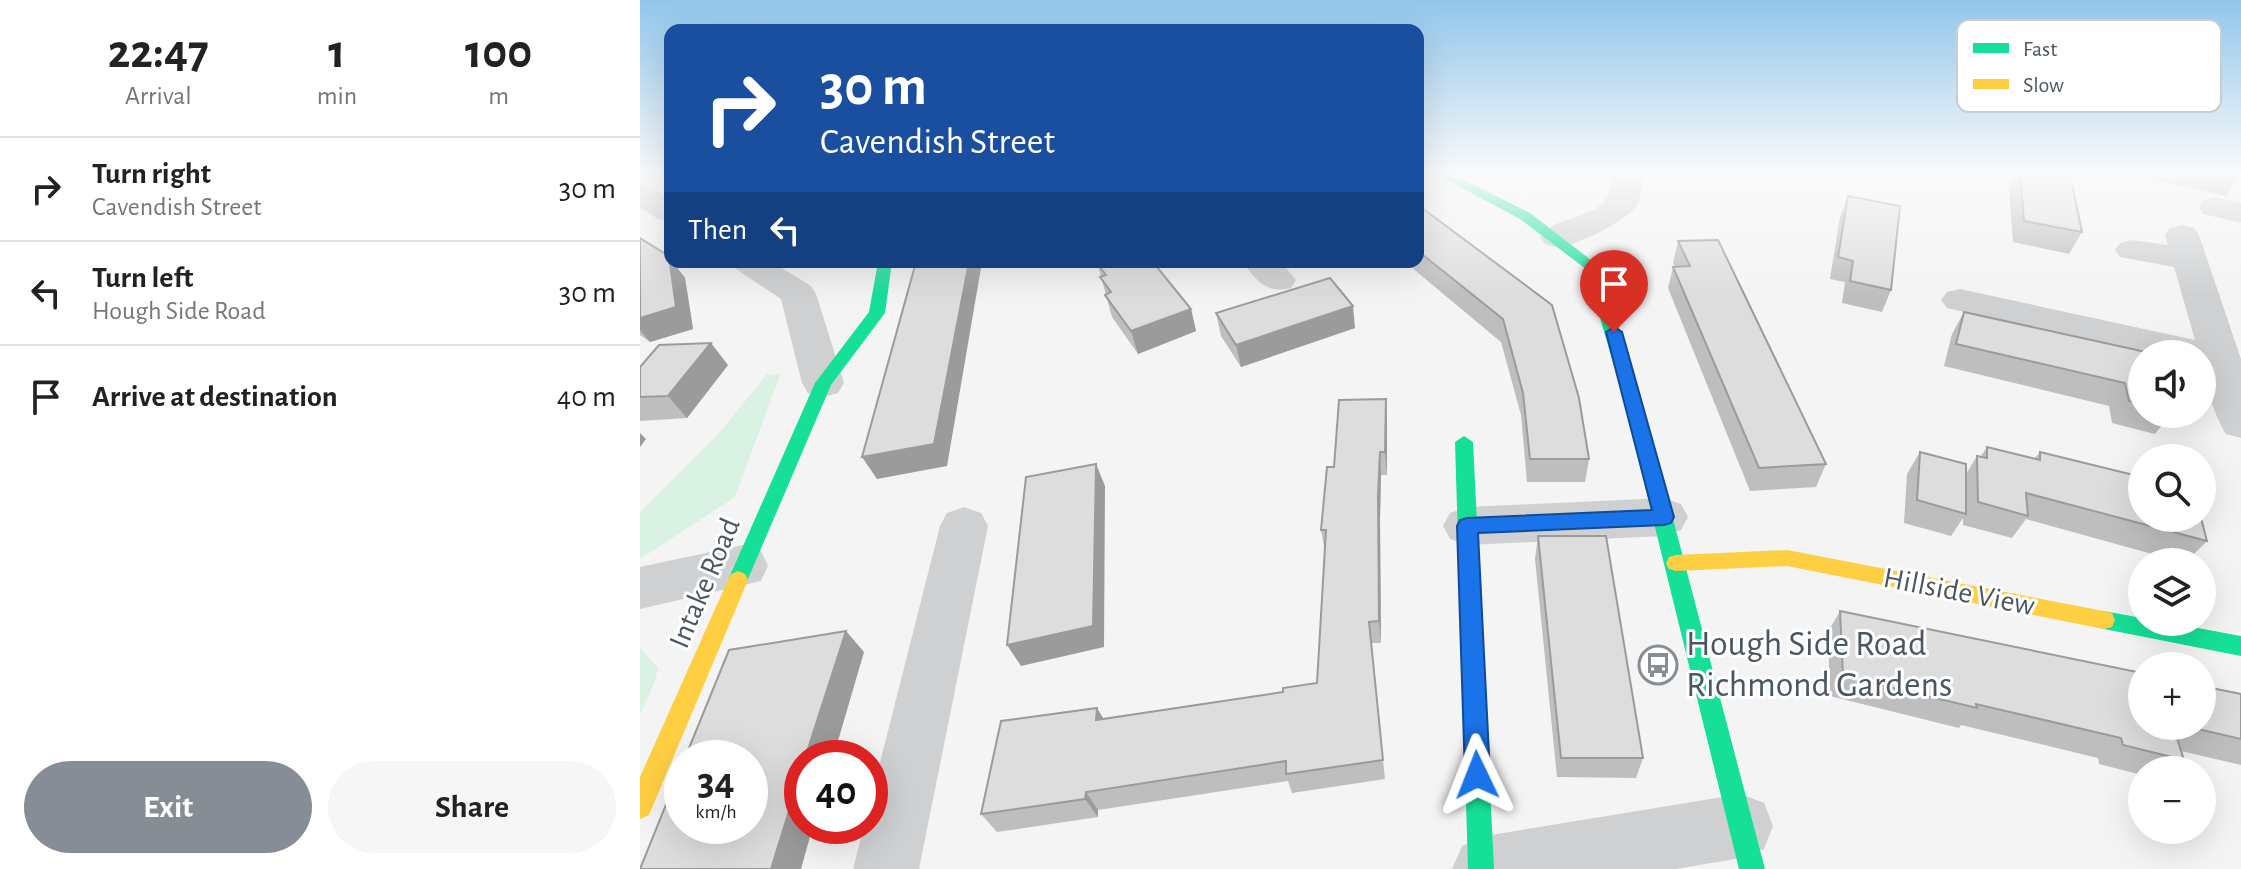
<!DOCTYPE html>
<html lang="en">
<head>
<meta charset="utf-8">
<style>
  body { margin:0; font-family:"Alegreya Sans",sans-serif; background:#f6f6f6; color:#222; height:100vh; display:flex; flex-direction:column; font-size:30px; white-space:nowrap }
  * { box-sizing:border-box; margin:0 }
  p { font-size:26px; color:#767676 }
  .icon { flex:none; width:44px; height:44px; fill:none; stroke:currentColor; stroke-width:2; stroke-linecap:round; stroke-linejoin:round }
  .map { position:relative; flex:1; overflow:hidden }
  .panel { display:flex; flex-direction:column; background:#fff; width:640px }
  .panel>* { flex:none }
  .guide { position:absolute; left:24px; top:24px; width:760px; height:244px; border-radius:16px; box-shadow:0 8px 32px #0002; background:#1a4fa0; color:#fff; overflow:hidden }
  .tools { position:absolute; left:1488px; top:340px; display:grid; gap:16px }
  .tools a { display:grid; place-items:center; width:88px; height:88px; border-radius:50%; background:#fff; box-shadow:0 8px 32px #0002; font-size:40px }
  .speed { position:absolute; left:24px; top:740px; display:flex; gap:16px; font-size:40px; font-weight:700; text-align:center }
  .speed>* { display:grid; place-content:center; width:104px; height:104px; border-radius:50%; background:#fff; box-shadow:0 8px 32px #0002; line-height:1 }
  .speed small { font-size:20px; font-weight:400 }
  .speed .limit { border:12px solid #d22; background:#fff; color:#111 }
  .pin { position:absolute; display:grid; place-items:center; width:68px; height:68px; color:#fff; margin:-82px -34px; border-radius:50% 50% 50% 0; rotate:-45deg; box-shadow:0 0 8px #0007 }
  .pin .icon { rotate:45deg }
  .me { position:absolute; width:88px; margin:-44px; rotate:358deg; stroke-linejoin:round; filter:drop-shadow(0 0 6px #0008) }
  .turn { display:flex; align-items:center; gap:28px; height:168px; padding:0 24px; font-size:36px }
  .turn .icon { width:104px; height:104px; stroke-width:2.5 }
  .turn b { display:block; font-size:56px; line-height:68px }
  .then { display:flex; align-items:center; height:76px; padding:0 24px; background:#0003; gap:16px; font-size:30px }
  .eta { display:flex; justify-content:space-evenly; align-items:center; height:136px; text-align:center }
  .eta b { font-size:48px; font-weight:600; line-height:56px }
  .cta { display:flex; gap:16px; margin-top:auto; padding:16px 24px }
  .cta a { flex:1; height:92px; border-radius:48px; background:#868d94; color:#fff; font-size:32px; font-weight:600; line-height:92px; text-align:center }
  .cta a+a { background:#f6f6f6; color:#222 }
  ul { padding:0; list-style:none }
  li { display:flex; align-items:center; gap:24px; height:104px; padding:0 24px; border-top:2px solid #e0e0e0 }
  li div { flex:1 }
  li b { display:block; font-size:30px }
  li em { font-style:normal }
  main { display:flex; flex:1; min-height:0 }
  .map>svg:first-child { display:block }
  .green { fill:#d9f2e3 }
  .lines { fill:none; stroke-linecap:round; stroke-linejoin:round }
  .street { fill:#ced0d2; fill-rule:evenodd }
  .fast { fill:#16e098; fill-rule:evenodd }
  .slow { fill:#ffcf43; fill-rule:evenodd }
  .wall { fill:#bebebf }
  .shaded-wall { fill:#9b9b9b }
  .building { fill:#ddddde; stroke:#9b9b9b; stroke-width:2 }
  .route { fill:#1a73e8; stroke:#114b97; stroke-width:2 }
  .labels { text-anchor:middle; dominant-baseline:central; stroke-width:6; stroke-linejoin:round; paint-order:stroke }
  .street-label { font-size:30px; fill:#4a5661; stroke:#fff }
  .near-poi-label { font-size:36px; fill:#4a5661; stroke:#fff; text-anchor:start }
  .key { fill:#fff; stroke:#c9ccd0; stroke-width:2 }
  .key-label { font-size:22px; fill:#4a5661 }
</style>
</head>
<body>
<main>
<section class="panel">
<div class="eta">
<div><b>22:47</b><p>Arrival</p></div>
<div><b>1</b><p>min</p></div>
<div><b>100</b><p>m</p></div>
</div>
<ul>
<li><svg class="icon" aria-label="right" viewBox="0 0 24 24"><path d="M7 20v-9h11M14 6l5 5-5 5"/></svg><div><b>Turn right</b><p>Cavendish Street</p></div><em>30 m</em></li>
<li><svg class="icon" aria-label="left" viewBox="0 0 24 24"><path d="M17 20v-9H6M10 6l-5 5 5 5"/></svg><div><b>Turn left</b><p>Hough Side Road</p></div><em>30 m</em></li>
<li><svg class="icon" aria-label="arrive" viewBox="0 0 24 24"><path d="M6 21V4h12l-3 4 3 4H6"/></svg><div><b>Arrive at destination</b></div><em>40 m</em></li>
</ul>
<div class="cta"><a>Exit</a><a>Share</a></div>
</section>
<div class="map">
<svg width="1601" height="869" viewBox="0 0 1601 869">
  <rect width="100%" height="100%" fill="#f4f4f4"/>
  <!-- green -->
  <g class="green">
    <polygon points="127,374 140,375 95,497 0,559 0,512 80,432"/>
    <polygon points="0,648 18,668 15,681 0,715"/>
  </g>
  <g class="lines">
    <!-- street -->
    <g class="street">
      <path d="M974 173H1004C1002 183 1002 196 997 205 989 220 934 247 918 247 916 247 906 245 905 244L900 237C914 216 953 220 967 198 971 192 972 180 974 173Z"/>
      <polygon points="0,183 30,198 30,222 18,219 0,207"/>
      <polygon points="1575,197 1601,203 1601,223 1563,214 1559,207 1563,200"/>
      <path d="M1542 225 1554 228 1559 235 1601 359V438L1586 434C1573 413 1562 377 1562 354H1504L1307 308 1301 300 1307 292 1320 289 1555 340 1534 267 1480 257 1475 250 1480 243 1492 240 1528 245 1525 235 1530 228Z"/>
      <polygon points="90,262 132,262 171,286 176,294 204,383 198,393 183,397 168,393 162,383 141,299 96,269"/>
      <path d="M603 262H641L656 280 651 288C627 294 616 281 603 262Z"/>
      <polygon points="1024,498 1041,504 1048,517 1041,530 1024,536 827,545 810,539 803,526 810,513 827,507"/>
      <polygon points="324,507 341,513 348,526 279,869 213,869 224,826 230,826 230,802 300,526 307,513"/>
      <polygon points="103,545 121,551 128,566 121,581 0,609 0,567"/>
      <polygon points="1101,794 1124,803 1133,826 1124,849 1101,858 1036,869 812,869 822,846 845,836"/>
    </g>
    <!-- fast -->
    <g class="fast">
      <polygon points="794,173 810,173 890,213 960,267 1002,401 1125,869 1099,869 984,401 946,269 880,219"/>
      <polygon points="238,262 252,262 245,313 191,385 105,586 98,589 91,586 88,580 175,383 229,312"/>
      <polygon points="824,436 833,442 854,869 828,869 815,442"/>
      <polygon points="1464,611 1502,618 1502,622 1525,622 1601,636 1601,656 1464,629 1456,627 1453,620 1456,613"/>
    </g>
    <!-- slow -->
    <g class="slow">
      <polygon points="1147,550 1464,611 1472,613 1475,620 1472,627 1464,629 1147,566 1036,571 1029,569 1026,563 1029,557 1036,555"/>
      <polygon points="98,571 105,574 108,580 9,815 0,819 0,777 88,580 91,574"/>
    </g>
  </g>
  <!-- wall -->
  <g class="wall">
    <polygon points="1378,173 1398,173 1442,232 1429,254 1373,242 1369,190"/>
    <polygon points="1486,173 1600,173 1600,175 1586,196"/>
    <polygon points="1208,196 1251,290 1242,312 1202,303 1205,282 1190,279 1200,217"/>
    <polygon points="778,205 912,305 949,459 945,482 887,482 881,415 861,342 765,262 778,262"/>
    <polygon points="0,238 29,256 30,262 45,278 53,329 10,342 0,335"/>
    <polygon points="1038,241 1186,464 1176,487 1110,491 1028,288 1033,267 1035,267 1033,263"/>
    <polygon points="457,262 551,309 556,331 498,354 472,317"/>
    <polygon points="1324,312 1502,354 1502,414 1531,414 1515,434 1472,423 1469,406 1304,366 1312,334"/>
    <polygon points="576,313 715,328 601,367 581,336"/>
    <polygon points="88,365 47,418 0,421 0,367"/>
    <polygon points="746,399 747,421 747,475 741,475 740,519 741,643 731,643 745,779 652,793 648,781 458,810 458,817 357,832 341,814 463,719 643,692 677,683 685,552 681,530 694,467"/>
    <polygon points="1347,447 1394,459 1400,452 1567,541 1546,562 1541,562 1386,519 1372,538 1323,525 1323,518 1311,536 1264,523 1267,474 1280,452 1326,474 1337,456 1341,456"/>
    <polygon points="898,536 1003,758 996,778 917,777 895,559"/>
    <polygon points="1200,611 1502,726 1562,726 1601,694 1601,765 1541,751 1544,760 1530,770 1502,770 1502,775 1459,764 1458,758 1321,725 1319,728 1190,696 1188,632"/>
  </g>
  <!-- shaded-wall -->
  <g class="shaded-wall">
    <polygon points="29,256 30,262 33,262 45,278 53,329 10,342 0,330 0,318"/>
    <polygon points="329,262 342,262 307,466 237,479 222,457"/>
    <polygon points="713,306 715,328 601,367 596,345"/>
    <polygon points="551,309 556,331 498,354 491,331"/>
    <polygon points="71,343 88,365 47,418 28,396"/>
    <polygon points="746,399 747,421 747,475 745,452"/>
    <polygon points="0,433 6,439 0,447"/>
    <polygon points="740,452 741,475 740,519 741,643 739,621 738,496"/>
    <polygon points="456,464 465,486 464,647 381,666 367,645"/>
    <polygon points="206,631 224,652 193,758 165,758"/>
    <polygon points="457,708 469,728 456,720"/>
    <polygon points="162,769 162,826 173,826 161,869 131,869"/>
    <polygon points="446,792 458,810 458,817 445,799"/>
  </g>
  <!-- building -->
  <g class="building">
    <polygon points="1380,173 1398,173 1431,179 1442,232 1384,221"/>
    <polygon points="1208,196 1260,206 1251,290 1210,281 1213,261 1198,257"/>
    <polygon points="778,205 912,305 939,398 949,459 890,459 883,393 863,319 778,251"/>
    <polygon points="0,238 29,256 36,307 0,318"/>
    <polygon points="1078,240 1186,464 1119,468 1033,267 1050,266 1038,241"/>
    <polygon points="276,262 329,262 294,444 222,457"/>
    <polygon points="456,262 513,262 551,309 491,331 465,295 471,292 460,277 466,275"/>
    <polygon points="690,278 713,306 596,345 576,313"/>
    <polygon points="1324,312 1515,354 1502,354 1502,404 1489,401 1485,383 1316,344"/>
    <polygon points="71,343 28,396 0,397 0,367 19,345"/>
    <polygon points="746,399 745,452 740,452 738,496 739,621 729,622 743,760 646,774 646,761 446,792 445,799 341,814 361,721 457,708 456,720 643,692 643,688 677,683 686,530 681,530 687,467 694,467 699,400"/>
    <polygon points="1347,447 1400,460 1400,452 1502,477 1502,518 1561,518 1567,541 1386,493 1388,516 1338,502 1337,456 1347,458"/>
    <polygon points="1280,452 1326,464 1326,514 1277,500"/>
    <polygon points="456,464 453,626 367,645 386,477"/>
    <polygon points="898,536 966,536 1003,758 921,758"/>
    <polygon points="1200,611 1502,673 1502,726 1533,726 1544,760 1483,745 1481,738 1336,704 1337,708 1203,676"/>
    <polygon points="206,631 165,758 162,758 162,769 131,869 0,869 42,765 42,826 110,826 110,758 45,758 89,650"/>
    <polygon points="1562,686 1601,694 1601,739 1545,726 1562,726"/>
  </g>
  <!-- sky -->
  <linearGradient id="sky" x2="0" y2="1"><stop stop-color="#91c6eb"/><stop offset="0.59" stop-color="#fafafa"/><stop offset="1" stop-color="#fafafa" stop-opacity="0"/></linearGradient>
  <rect width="1601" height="295" fill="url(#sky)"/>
  <!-- route -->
  <polygon class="route" points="974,327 982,332 1034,517 1031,523 1024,525 838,533 850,775 846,784 837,788 828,784 825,775 817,526 820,520 827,518 1012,510 966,332"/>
  <!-- icons -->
  <defs>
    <symbol id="bus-ring" viewBox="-11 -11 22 22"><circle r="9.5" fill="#fff" stroke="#868d94" stroke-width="1.5"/><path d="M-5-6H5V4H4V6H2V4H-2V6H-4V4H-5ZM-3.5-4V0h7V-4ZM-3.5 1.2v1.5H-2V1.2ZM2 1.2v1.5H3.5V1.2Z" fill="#868d94"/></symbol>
  </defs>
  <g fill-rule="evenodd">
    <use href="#bus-ring" x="996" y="643" width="44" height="44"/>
  </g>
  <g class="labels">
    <!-- street labels -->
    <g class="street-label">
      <text transform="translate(65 583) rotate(-67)">Intake Road</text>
      <text transform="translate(1319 592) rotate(11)">Hillside View</text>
    </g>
    <!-- near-poi labels -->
    <g class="near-poi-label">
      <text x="1046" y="644">Hough Side Road<tspan x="1046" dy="41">Richmond Gardens</tspan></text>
    </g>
  </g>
  <!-- legend -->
  <rect x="1317" y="20" width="264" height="92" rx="12" class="key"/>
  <rect x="1333" y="43" width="36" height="10" fill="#16e098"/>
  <rect x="1333" y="79" width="36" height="10" fill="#ffcf43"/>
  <g class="key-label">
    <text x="1383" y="56">Fast</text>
    <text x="1383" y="92">Slow</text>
  </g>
</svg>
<div class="tools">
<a><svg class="icon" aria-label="sound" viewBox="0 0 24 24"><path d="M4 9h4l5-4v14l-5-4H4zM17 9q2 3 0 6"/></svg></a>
<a><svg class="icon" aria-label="search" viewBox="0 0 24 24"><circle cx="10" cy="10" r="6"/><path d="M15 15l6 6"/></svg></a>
<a><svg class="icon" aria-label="layers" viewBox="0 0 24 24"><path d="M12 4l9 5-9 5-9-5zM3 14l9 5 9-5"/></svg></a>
<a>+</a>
<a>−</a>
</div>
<div class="speed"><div>34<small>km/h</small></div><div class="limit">40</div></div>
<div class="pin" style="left:974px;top:332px;background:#d93025"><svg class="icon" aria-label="arrive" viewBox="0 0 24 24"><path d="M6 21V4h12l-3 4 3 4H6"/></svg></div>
<svg class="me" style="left:837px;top:775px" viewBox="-20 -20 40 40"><path d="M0-17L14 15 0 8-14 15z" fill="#1a73e8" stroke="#fff" stroke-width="4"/></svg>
<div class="guide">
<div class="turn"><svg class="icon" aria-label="right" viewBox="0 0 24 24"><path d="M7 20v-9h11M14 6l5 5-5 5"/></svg><div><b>30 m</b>Cavendish Street</div></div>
<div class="then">Then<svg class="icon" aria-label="left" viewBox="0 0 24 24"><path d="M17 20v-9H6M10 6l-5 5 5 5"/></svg></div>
</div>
</div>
</main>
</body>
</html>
